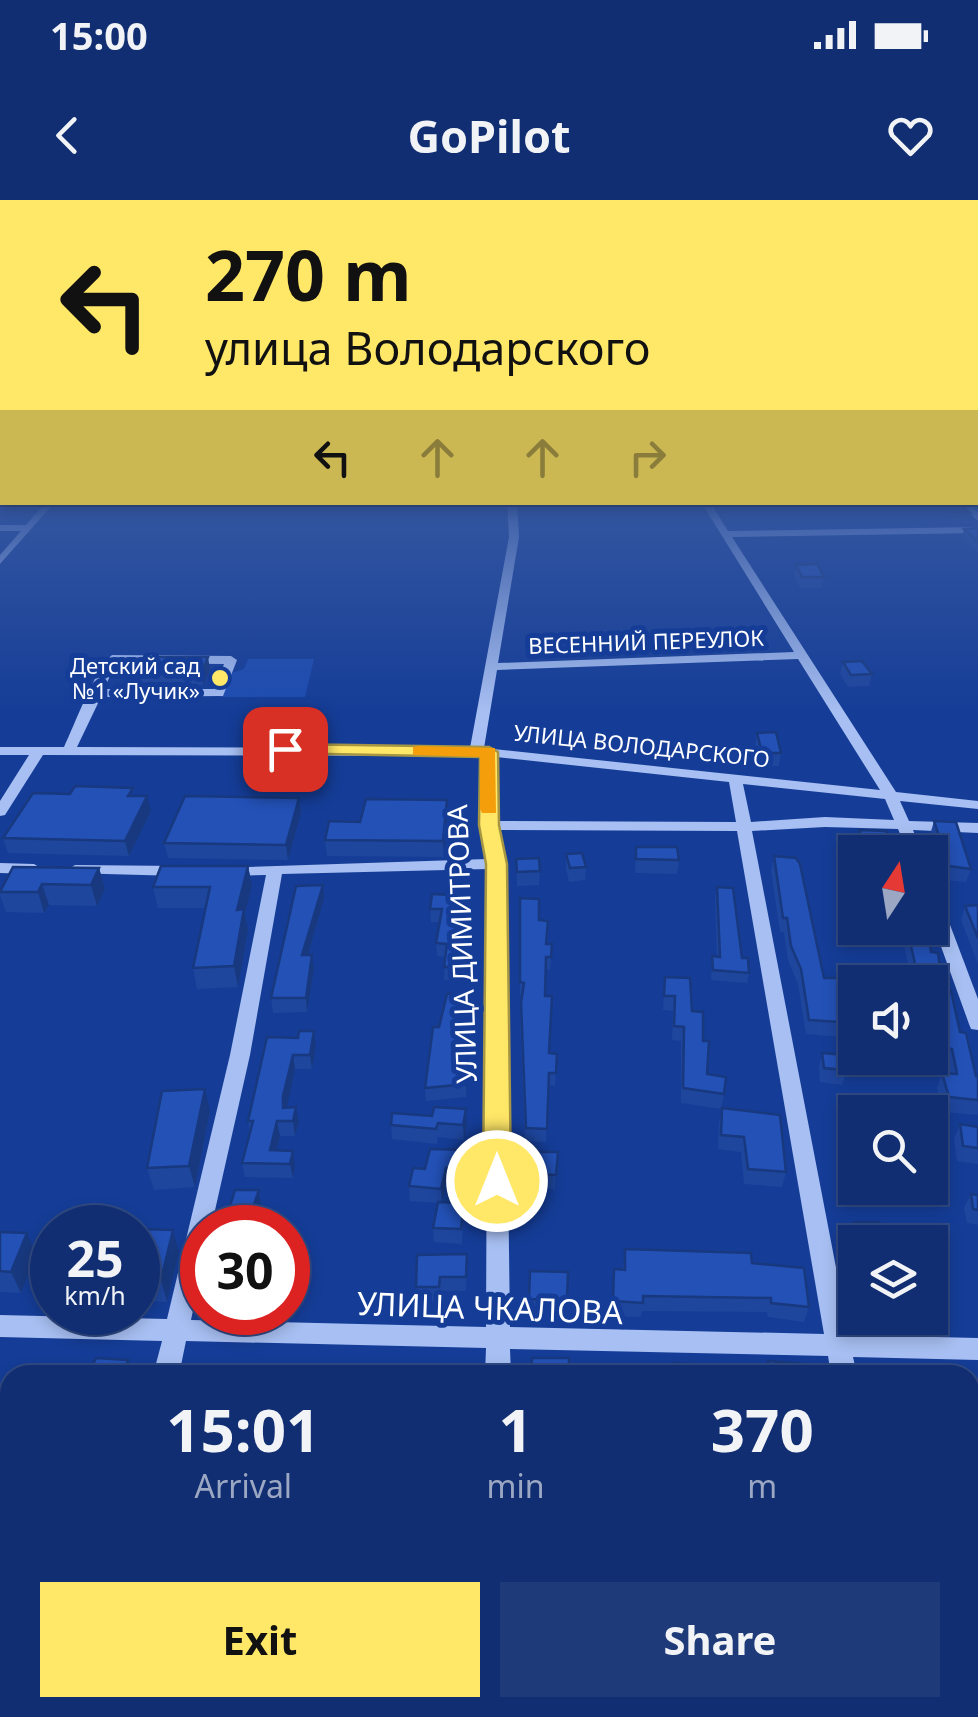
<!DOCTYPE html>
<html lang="en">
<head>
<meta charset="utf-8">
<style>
  body { margin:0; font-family:"Noto Sans",sans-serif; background:#1e3a79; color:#f1f3f6; height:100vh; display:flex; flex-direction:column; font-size:38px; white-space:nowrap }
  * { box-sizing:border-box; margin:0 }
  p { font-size:32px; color:#9ca8c3 }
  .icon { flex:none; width:55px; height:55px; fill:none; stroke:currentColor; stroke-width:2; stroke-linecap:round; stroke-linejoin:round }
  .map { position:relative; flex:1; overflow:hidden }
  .sheet { position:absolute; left:0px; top:1165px; width:980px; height:352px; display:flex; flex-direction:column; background:#102e71; border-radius:30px 30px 0 0; box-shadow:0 5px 15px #0003,0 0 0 2px #304a84 }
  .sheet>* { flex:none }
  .top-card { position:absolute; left:0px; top:0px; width:980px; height:305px; box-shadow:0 5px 15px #0003,0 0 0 2px #304a84; background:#ffe768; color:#111; overflow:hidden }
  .needle { width:65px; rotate:12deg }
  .tools { position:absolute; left:838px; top:635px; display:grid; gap:20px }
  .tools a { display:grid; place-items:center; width:110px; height:110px; border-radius:0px; background:#102e71; box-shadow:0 5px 15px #0003,0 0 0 2px #304a84; font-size:50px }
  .speed { position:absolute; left:30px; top:1005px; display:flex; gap:20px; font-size:50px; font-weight:700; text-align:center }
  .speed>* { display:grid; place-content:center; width:130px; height:130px; border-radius:50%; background:#102e71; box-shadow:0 5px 15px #0003,0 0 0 2px #304a84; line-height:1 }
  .speed small { font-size:25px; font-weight:400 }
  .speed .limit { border:15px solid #d22; background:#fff; color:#111 }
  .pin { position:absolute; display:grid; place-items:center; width:85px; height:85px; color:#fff; margin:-42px; border-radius:20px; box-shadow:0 5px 15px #0006 }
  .me { position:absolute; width:110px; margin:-55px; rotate:0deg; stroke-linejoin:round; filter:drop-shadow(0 0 8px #0008) }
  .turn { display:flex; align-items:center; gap:35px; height:210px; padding:0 40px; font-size:45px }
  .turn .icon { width:130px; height:130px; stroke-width:2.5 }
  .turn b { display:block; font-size:70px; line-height:85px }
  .lanes { display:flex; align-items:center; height:95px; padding:0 40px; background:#0003; justify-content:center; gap:50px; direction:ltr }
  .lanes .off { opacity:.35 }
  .eta { display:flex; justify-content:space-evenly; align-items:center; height:170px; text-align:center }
  .eta b { font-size:60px; font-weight:700; line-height:70px }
  .action { display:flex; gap:20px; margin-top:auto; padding:20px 40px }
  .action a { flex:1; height:115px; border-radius:0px; background:#ffe768; color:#111; font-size:40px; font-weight:700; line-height:115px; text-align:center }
  .action a+a { background:#1e3a79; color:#f1f3f6 }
  .status { display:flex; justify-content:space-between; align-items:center; height:70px; padding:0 50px; background:#102e71; direction:ltr }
  .status svg { height:28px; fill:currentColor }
  header { display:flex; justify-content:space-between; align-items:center; height:130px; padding:0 40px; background:#102e71; font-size:45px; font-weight:700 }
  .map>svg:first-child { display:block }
  .green { fill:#1d4cb1 }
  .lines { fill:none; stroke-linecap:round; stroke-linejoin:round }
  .minor { fill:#a7bff2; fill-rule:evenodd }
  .wall { fill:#1e469d }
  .shaded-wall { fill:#18397f }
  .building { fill:#2351b6; stroke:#18397f; stroke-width:2.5 }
  .route { fill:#ffe768; stroke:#a69644; stroke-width:2.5 }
  .slow { fill:#f59e0b }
  .poi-dot { fill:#ffe768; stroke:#153d97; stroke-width:4 }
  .labels { text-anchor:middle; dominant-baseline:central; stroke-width:10; stroke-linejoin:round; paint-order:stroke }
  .far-street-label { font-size:22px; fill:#fff; stroke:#153d97 }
  .far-poi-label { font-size:22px; fill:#fff; stroke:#153d97; text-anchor:end }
  .street-label { font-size:28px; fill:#fff; stroke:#153d97 }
  .near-street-label { font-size:32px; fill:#fff; stroke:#153d97 }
</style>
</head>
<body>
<div class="status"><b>15:00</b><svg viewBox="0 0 49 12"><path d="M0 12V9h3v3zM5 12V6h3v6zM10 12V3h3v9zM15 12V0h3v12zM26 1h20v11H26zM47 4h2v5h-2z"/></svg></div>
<header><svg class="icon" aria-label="back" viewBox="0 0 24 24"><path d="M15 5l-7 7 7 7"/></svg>GoPilot<svg class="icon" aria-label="heart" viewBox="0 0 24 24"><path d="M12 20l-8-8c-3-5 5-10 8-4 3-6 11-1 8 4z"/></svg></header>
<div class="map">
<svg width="978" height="1517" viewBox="0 0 978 1517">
  <rect width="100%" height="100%" fill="#153d97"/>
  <!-- green -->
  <polygon class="green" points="248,459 314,459 305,497 220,497 231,473 244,469"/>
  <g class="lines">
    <!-- minor -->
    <g class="minor">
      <polygon points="46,302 55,302 0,364 0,355 21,331 0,331 0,325 26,325"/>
      <path d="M507 302H517L519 337 498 463 794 452 701 302H710L728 331 978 327V333L732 337 896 592 978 601V609L900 601 909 621 978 623V633L913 630 922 652H908L898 629 825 627 752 631 849 1135 978 1138V1160L853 1157 857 1175H831L828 1156 510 1149 511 1175H485L486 1148 186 1141 179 1175H153L162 1141 0 1137V1115L167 1119 230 855 266 675 225 676 217 671 219 668 487 659 481 625 482 556 43 555 5 615 0 616V601L29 555H0V547H64C74 526 97 465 112 455L231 456 237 460 223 496 101 497 77 547 470 548 509 337ZM798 459 880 590 484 548 497 470ZM116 463 224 464 214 489H104ZM496 557 729 582 736 622 497 621ZM743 584 885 599 894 620 825 617 751 622ZM497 630 737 631 824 1134 510 1127 504 664ZM488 669 486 1127 191 1120 202 1067V1028H211L250 855 282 674Z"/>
      <polygon points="957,302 967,302 978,313 978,321"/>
      <polygon points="0,663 34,664 42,669 34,674 0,673"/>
      <polygon points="75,665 179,666 187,671 179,676 69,673 67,670"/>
      <polygon points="930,688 938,693 978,799 978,830 971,829 969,824 930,716"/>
      <polygon points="63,1508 95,1508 93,1517 61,1517"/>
      <polygon points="485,1508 516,1508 517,1517 485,1517"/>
      <polygon points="892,1508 923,1508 926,1517 894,1517"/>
    </g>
  </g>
  <!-- wall -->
  <g class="wall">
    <polygon points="943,302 958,302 970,313 967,323 953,324 942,307"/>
    <polygon points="978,328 978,353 962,337 964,329"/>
    <polygon points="796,365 824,377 822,388 800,388 794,376"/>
    <polygon points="843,462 872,474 869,486 848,487 840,474"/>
    <polygon points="210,469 203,485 142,485 139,473"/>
    <polygon points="757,533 781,553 779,566 759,566 755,546"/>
    <polygon points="135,596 151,611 129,656 8,653 3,638"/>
    <polygon points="299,598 301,613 288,660 168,658 164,643"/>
    <polygon points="448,616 444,657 327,656 325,640 360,622"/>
    <polygon points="934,621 971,669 966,682 944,680 930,635"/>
    <polygon points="859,630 894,652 859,652 856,644"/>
    <polygon points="636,647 679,660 677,674 635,673"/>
    <polygon points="566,654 586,667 585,680 569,682 566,668"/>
    <polygon points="774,656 824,778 851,809 855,810 855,838 806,834 798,784 788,760 784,732 780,732 771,670"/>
    <polygon points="516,659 540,671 539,685 517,686"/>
    <polygon points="248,666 252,686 245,713 248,730 238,787 197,789 193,768 206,708 158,708 153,687"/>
    <polygon points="99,668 105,689 97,706 49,705 44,713 6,712 0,695 0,690"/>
    <polygon points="717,687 749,773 747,783 711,780 712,756 717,756 715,697"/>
    <polygon points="520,698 539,720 546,744 552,744 550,770 546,769 545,796 549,853 557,854 555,886 548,885 546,942 525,941 520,816 522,795 520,795"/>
    <polygon points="324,699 308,755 314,769 307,812 273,813 271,798"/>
    <polygon points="978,705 978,764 961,720 965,706"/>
    <polygon points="430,709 472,709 468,780 444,780 445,757 437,756 436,743 440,722 431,722"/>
    <polygon points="892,728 927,728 931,752 943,790 976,876 978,876 978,915 943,912 937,888 942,873 948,874 947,863 929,861 928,858 930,858 930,782 912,782 903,741 894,740"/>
    <polygon points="665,777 692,811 703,841 707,874 724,894 721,909 681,903 681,841 672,840 673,811 663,810"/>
    <polygon points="469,806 465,828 471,841 466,897 426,901 425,888 439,827"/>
    <polygon points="267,837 316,846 312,869 295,869 286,908 299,922 295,936 280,936 276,950 295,966 293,978 245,977 242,963 250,933 248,921"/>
    <polygon points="822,853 847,870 842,885 820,882 819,867"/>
    <polygon points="855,904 889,912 855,912 855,941 851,919"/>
    <polygon points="722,908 786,972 782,987 744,984 741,952 718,949 719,923"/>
    <polygon points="466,909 467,924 464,940 438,937 437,944 392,939 391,925"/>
    <polygon points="210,911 195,987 154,990 147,968"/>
    <polygon points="960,924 978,927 978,964 957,961 954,939"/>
    <polygon points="466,950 467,965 463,983 446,982 442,1002 464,1003 462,1044 434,1042 433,1028 437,1003 410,1001 409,986 425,969"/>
    <polygon points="528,952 558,952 555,989 526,988"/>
    <polygon points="259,990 261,1005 254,1028 231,1027 228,1012"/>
    <polygon points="971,994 978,995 978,1025 967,1023 964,1008"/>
    <polygon points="854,1022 883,1040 882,1042 855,1042 854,1047 851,1029"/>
    <polygon points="138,1029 179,1052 167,1102 138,1100"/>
    <polygon points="0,1032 36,1054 21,1093 0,1092"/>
    <polygon points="625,1049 752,1063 809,1107 804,1122 768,1117 767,1112 642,1111 641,1117 612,1116 614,1069 623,1070"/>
    <polygon points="467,1054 466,1091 441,1091 440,1101 417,1102 416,1087"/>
    <polygon points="530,1071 567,1100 566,1115 529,1113"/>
    <polygon points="202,1091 202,1110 197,1110 195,1103"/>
    <polygon points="867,1118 912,1118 909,1123 867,1122"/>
    <polygon points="978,1175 978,1196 975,1182"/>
    <polygon points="10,1387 10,1432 0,1431 0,1395 7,1396"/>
    <polygon points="978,1464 978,1517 946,1517 945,1508 970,1508"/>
    <polygon points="403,1508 454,1508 453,1517 404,1517"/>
  </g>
  <!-- shaded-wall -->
  <g class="shaded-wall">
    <polygon points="208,457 210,469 203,485 201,473"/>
    <polygon points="147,596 151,611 129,656 125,641"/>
    <polygon points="299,598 301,613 288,660 286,645"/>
    <polygon points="447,600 448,616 444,657 443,641"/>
    <polygon points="248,666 252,686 245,713 248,730 238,787 234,766 237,710"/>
    <polygon points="99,668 105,689 97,706 91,685"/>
    <polygon points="42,684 49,705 44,713 38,692"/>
    <polygon points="323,685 324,699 304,769 302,755"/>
    <polygon points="312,755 314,769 307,812 306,798"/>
    <polygon points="469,793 469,806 462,841 462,828"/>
    <polygon points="471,828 471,841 466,897 466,884"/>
    <polygon points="314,831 316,846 312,869 310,855"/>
    <polygon points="293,855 295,869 286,911 283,908 283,896"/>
    <polygon points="205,889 210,911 195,987 189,966"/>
    <polygon points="296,907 299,922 295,936 293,921"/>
    <polygon points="466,909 467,924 464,940 463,925"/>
    <polygon points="277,921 280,936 273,965 270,950"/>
    <polygon points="466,950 467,965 463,983 463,968"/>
    <polygon points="293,951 295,966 293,978 290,964"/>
    <polygon points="446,968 446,982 442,1004 441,989"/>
    <polygon points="259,990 261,1005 254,1028 251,1013"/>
    <polygon points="173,1030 179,1052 167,1102 161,1080"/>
    <polygon points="27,1033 36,1054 21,1093 11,1072"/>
    <polygon points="128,1160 133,1175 122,1175"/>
    <polygon points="24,1508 37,1508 33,1517 20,1517"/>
    <polygon points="177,1508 178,1508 183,1517 174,1517"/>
  </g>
  <!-- building -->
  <g class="building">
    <polygon points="948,302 958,302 970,313 955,313"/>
    <polygon points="978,328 978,342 964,329"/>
    <polygon points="817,364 824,377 802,377 796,365"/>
    <polygon points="148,457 208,457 201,473 139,473"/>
    <polygon points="862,461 872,474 851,475 843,462"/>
    <polygon points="776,532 781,553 762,553 757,533"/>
    <polygon points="75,586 133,588 128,596 147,596 125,641 3,638 33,593 70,594"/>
    <polygon points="185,596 299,598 286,645 164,643"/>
    <polygon points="366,599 447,600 443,641 325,640 329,621 360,622"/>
    <polygon points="934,621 956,622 971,669 949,666"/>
    <polygon points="859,630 886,631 894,652 867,652"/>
    <polygon points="636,647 677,647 679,660 636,659"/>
    <polygon points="582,653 586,667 570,668 566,654"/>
    <polygon points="774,656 796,658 800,664 824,778 843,778 851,809 855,810 855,823 809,820 801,769 791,746 787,718 783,718"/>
    <polygon points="539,658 540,671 517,672 516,659"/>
    <polygon points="161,666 248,666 237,710 244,709 234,766 193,768 210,687 153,687"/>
    <polygon points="13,667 99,668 91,685 42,684 38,692 0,692"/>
    <polygon points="323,685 302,755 312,755 306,798 271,798 296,686"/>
    <polygon points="717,687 733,688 742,758 748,758 749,773 713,770 712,756 720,757"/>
    <polygon points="432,694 472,696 468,767 444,767 447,744 436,743 442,709 430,709"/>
    <polygon points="520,698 539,699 539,720 548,721 546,744 552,744 551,757 546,757 545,796 552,796 549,853 557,854 556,873 549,873 547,929 526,928 521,803 524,783 520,782"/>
    <polygon points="978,705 978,738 965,706"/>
    <polygon points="907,728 927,728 931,752 938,753 943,790 951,791 960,832 966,833 976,876 978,876 978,900 949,897 942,873 957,874 952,849 934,847 930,830 930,782 919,782"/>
    <polygon points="665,777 690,778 692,811 703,812 703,841 709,841 707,874 726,877 724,894 683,888 684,827 674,826 675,796 664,796"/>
    <polygon points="469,793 462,828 471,828 466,884 425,888 433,827 439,827 447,794"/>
    <polygon points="299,831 314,831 310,855 293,855 283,896 283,908 296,907 293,921 277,921 270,950 293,951 290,964 242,963 253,921 248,921 267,837 298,838"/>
    <polygon points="822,853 845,855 847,870 824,868"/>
    <polygon points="205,889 189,966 147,968 162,891"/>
    <polygon points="855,904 888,908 889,912 856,912"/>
    <polygon points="434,907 466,909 463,925 438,923 436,929 391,925 392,913 432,916"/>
    <polygon points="722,908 780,915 786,972 748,969 744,937 721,935"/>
    <polygon points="960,924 978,927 978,948 963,946"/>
    <polygon points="430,949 466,950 463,968 446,968 441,989 409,986 413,968 425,969"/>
    <polygon points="528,952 558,952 556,975 526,974"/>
    <polygon points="235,990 259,990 251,1013 228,1012"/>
    <polygon points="971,994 978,995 978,1010 973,1009"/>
    <polygon points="438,1002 464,1003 461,1029 433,1028"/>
    <polygon points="854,1022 879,1022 883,1040 857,1040"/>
    <polygon points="138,1029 173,1030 161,1080 138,1079"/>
    <polygon points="0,1032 27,1033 11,1072 0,1071"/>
    <polygon points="625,1049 751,1053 752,1063 804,1068 809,1107 771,1103 771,1098 643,1096 643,1103 613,1101 614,1069 625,1070"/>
    <polygon points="467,1054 466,1077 440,1077 439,1087 416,1087 417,1055"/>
    <polygon points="530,1071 568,1072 567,1100 529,1099"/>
    <polygon points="202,1091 202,1103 195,1103 197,1092"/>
    <polygon points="96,1158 128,1160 122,1175 88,1175"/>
    <polygon points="532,1158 569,1158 569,1175 531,1175"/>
    <polygon points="768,1161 817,1165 818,1175 769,1175"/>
    <polygon points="675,1163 700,1165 701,1175 675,1175"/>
    <polygon points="422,1165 460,1165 459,1175 420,1175"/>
    <polygon points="884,1167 921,1168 923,1175 886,1175"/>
    <polygon points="970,1280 971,1280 975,1297 970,1297"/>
    <polygon points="10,1387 10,1420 0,1420 0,1395 7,1396"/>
    <polygon points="970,1464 978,1464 978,1508 970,1507"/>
    <polygon points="0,1473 10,1474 10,1508 24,1508 20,1517 0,1517"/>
    <polygon points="130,1508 177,1508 174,1517 128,1517"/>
    <polygon points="403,1508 452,1508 452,1513 403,1511"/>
  </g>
  <!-- sky -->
  <linearGradient id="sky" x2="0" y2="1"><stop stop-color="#0c2253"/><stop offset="0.58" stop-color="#3557a1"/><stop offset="1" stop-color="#3557a1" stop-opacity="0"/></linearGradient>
  <rect width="978" height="513" fill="url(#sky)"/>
  <!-- route -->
  <polygon class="route" points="285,544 489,547 498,552 499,625 507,664 511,981 507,989 497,992 487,989 483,981 486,664 479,625 480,557 278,553 276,549"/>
  <!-- slow -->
  <polygon class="slow" points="419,546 495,548 496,613 482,613 480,609 480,557 413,555 413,547"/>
  <!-- markers -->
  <circle class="poi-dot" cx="220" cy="478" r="10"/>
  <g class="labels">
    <!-- far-street labels -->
    <g class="far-street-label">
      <text transform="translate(646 441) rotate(-2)">ВЕСЕННИЙ ПЕРЕУЛОК</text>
      <text transform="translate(642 545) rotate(6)">УЛИЦА ВОЛОДАРСКОГО</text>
    </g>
    <!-- far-poi labels -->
    <g class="far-poi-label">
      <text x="200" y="465">Детский сад<tspan x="200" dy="25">№1 «Лучик»</tspan></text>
    </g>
    <!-- street labels -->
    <g class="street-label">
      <text transform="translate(461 744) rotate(-92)">УЛИЦА ДИМИТРОВА</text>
    </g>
    <!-- near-street labels -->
    <g class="near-street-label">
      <text transform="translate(490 1107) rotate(2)">УЛИЦА ЧКАЛОВА</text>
    </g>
  </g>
</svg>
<div class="tools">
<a><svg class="needle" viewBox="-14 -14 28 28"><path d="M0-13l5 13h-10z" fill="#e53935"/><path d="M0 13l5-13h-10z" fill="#9ca8c3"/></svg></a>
<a><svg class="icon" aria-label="sound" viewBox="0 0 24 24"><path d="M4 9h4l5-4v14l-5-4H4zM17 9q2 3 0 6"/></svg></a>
<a><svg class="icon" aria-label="search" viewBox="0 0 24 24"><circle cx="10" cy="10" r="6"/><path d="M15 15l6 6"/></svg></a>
<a><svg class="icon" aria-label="layers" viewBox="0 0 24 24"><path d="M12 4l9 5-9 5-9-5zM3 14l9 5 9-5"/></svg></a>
</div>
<div class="speed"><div>25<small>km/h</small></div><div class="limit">30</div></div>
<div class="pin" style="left:285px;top:549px;background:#d93025"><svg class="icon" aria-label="arrive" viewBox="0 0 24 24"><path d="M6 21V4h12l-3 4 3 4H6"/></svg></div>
<svg class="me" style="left:497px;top:981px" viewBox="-20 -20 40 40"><circle r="17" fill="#ffe768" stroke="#fff" stroke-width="3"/><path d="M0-11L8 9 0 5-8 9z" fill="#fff"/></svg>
<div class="top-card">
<div class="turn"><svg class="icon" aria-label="left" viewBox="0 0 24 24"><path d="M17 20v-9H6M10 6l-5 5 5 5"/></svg><div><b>270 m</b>улица Володарского</div></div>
<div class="lanes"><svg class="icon" aria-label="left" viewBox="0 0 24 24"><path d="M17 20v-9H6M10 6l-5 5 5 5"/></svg><svg class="icon off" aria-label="ahead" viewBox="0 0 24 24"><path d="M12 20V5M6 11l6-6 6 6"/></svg><svg class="icon off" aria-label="ahead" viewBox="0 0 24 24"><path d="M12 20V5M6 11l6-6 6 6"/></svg><svg class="icon off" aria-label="right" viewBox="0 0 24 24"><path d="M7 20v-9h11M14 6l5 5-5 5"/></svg></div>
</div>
<section class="sheet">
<div class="eta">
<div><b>15:01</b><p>Arrival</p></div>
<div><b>1</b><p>min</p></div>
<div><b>370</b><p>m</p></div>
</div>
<div class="action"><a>Exit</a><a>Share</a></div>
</section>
</div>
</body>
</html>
